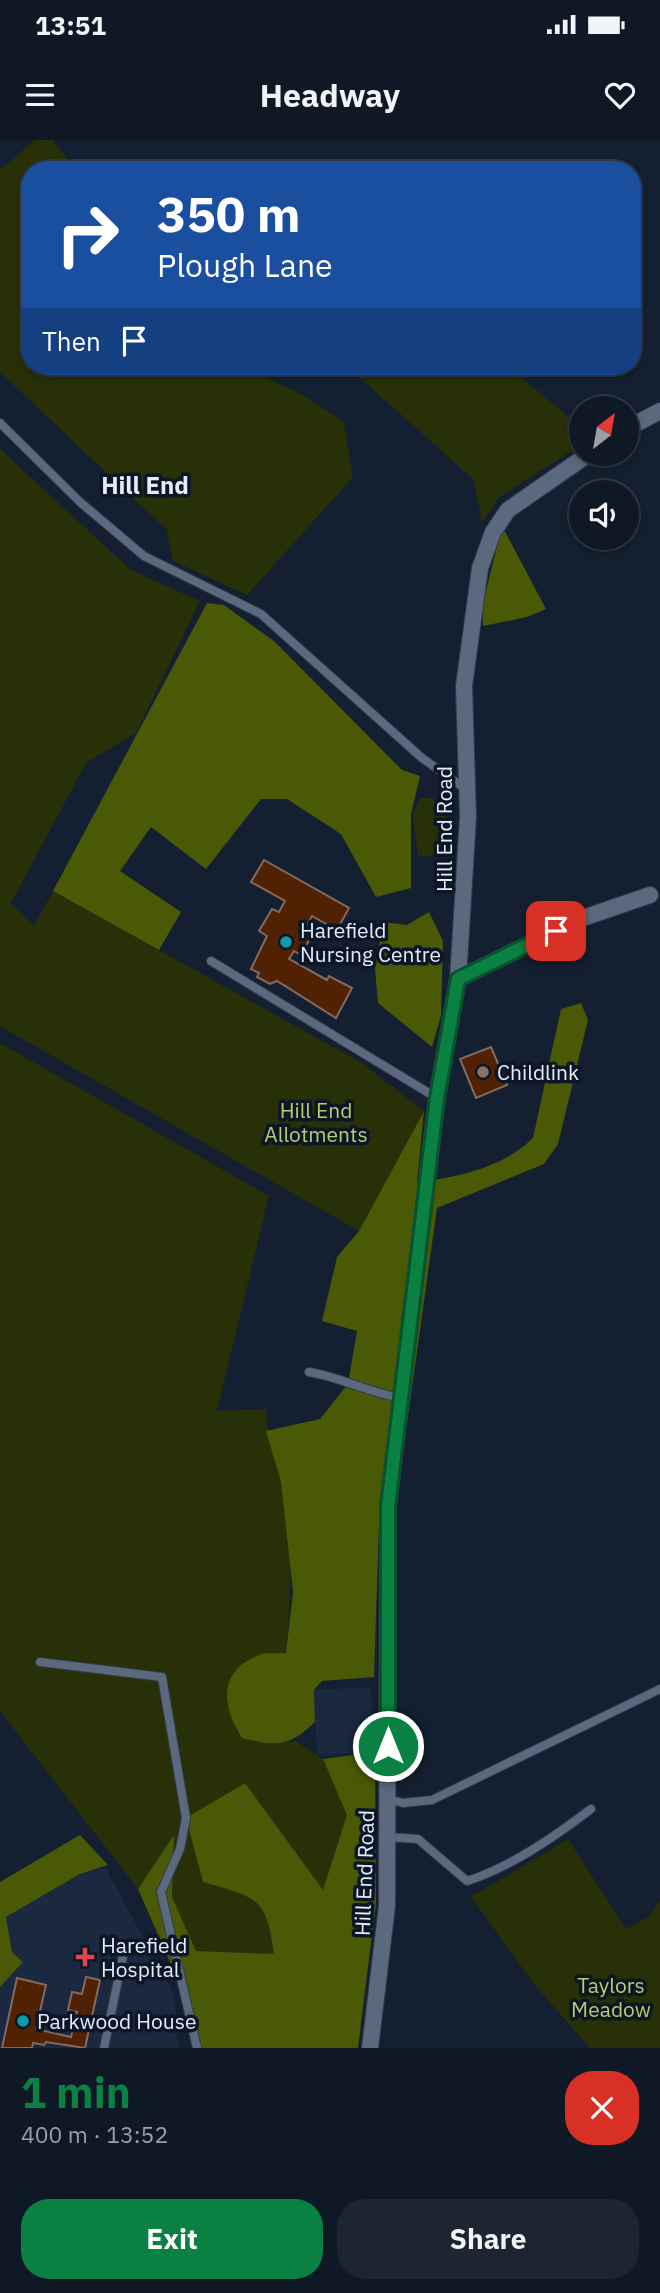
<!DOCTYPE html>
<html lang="en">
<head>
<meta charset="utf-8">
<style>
  body { margin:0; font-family:"IBM Plex Sans",sans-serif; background:#1d2532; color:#f1f3f6; height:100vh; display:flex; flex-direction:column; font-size:26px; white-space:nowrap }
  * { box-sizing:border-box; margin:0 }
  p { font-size:23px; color:#9ba0a7 }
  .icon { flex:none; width:38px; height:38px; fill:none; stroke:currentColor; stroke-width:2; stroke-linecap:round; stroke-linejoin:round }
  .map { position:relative; height:1908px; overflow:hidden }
  .details { display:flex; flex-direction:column; background:#0f1825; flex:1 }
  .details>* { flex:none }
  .banner { position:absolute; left:21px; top:21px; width:620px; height:214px; border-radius:28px; box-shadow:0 4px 10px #0003,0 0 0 2px #2f3742; background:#1a4fa0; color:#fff; overflow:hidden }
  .needle { width:46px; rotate:31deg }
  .tools { position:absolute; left:569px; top:256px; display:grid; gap:14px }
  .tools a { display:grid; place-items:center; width:70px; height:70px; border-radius:50%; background:#0f1825; box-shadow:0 4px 10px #0003,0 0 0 2px #2f3742; font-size:35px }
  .pin { position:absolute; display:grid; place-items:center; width:60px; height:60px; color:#fff; margin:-30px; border-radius:14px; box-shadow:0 4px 10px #0006 }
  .me { position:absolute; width:77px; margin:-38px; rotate:0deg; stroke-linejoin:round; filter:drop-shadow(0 0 5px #0008) }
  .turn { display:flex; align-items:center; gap:24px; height:147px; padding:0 21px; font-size:32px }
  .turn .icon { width:91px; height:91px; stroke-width:2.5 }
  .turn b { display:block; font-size:49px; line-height:60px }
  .then { display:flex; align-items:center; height:66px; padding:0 21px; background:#0003; gap:14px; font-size:26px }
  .round { display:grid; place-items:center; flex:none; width:74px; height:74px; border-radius:28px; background:#1d2532 }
  .summary { display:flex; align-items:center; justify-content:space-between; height:119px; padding:0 21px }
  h1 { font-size:42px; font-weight:800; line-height:52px; color:#0b8043 }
  .button { display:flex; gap:14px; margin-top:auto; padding:14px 21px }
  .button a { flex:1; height:80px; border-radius:28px; background:#0b8043; color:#fff; font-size:28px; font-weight:800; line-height:80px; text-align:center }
  .button a+a { background:#1d2532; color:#f1f3f6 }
  .status { display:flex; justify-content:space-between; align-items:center; height:49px; padding:0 35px; background:#0f1825; direction:ltr }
  .status svg { height:19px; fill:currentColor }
  header { display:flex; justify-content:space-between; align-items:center; height:91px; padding:0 21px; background:#0f1825; font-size:32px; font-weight:800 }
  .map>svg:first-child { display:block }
  .built { fill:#1a2940 }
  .green { fill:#273006 }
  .forest { fill:#495905 }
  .building { fill:#512104; stroke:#836a5e; stroke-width:2 }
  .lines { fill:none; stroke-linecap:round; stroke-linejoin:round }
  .service-casing { stroke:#343b4a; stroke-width:10 }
  .minor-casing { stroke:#343b4a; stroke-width:18 }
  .service { stroke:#5b697e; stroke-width:8 }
  .minor { stroke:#5b697e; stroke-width:16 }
  .route-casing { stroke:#07532c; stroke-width:18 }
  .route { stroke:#0b8043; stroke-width:12 }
  .culture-dot { fill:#0f9aa8; stroke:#0c1627; stroke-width:2.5 }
  .education-dot { fill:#8d6e63; stroke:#0c1627; stroke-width:2.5 }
  .health-dot { fill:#e0444e; stroke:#0c1627; stroke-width:2.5 }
  .labels { text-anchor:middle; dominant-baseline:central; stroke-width:7; stroke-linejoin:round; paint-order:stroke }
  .street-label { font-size:21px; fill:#e4ecf8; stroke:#0c1627 }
  .poi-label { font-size:21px; fill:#e4ecf8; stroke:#0c1627; text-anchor:start }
  .park-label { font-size:21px; fill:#b5cf6a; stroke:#0c1627 }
  .quarter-label { font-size:24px; font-weight:bold; fill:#e4ecf8; stroke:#0c1627 }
</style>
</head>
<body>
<div class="status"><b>13:51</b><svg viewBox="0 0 49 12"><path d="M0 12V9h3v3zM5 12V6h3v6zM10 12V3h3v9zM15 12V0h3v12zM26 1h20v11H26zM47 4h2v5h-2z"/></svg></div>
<header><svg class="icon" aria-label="menu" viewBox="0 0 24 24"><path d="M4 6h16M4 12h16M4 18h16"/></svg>Headway<svg class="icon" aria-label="heart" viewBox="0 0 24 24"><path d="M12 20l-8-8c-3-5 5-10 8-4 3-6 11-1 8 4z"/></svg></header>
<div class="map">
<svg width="660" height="1908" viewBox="0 0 660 1908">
  <rect width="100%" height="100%" fill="#142031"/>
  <!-- built -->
  <g class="built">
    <polygon points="371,1547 375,1612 317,1615 314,1550"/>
    <polygon points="105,1727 174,1854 179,1908 0,1908 0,1847 23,1822 12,1812 6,1777 80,1734"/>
  </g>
  <!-- green -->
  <g class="green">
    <polygon points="35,0 52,0 77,30 30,30 30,226 241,226 303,255 344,282 353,337 247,455 173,421 166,389 0,232 0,30"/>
    <polygon points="347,226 501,226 519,236 581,287 581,305 498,358 482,383 474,340"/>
    <polygon points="0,309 131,430 200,461 136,593 86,623 11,763 34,786 53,751 362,923 424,971 359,1091 0,886"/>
    <polygon points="420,658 433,658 450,680 454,713 418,717 413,674"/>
    <path d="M0 903 269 1056 217 1271 266 1269C266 1295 276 1317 281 1342 292 1399 292 1457 286 1514H261L271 1604 296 1601 323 1619 348 1675 323 1751 245 1643 203 1742C257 1758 266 1756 274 1814L196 1811 172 1757 174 1697 138 1749 0 1571Z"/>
    <polygon points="568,1699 626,1789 648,1777 660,1761 660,1908 590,1908 534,1844 471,1757"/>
  </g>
  <!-- forest -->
  <g class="forest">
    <polygon points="502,386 546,469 527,477 483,486 483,463"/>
    <polygon points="207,463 224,465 275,502 402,630 420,636 411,674 411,748 376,757 341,694 287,659 261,659 206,729 151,687 120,731 181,772 159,810 53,751"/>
    <polygon points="429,772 443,801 441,876 432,907 378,863 375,829 383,782 407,785"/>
    <path d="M581 863 588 880 558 1004 544 1024 437 1068 398 1348 379 1385 374 1537 322 1541 314 1550 315 1582C288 1608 277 1606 242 1598 222 1566 217 1532 259 1515 266 1512 278 1514 286 1513L293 1452 281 1342 266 1291 320 1279 348 1244 357 1191 322 1181 337 1117 359 1091 424 971 417 1043C459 1036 501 1029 533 998L561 869Z"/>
    <path d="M375 1612 376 1763 358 1908H198L180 1845 138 1749 174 1695 172 1757 196 1811 274 1814C266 1756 257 1758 203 1742L186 1678 245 1643 323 1750 347 1675 323 1619Z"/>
    <polygon points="80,1695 108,1725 80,1734 6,1777 12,1812 23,1822 0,1847 0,1742"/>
  </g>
  <!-- building -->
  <g class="building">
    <polygon points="264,720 349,768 337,790 312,776 304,790 312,795 301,815 294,811 289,819 327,840 329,836 352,848 336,878 277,841 270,844 257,837 259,833 251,829 267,796 259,791 272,769 279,772 285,761 251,742"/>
    <polygon points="491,907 507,945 476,958 460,919"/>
    <polygon points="86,1837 100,1840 85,1908 46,1902 44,1905 33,1903 32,1908 2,1908 17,1838 46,1845 36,1889 71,1897 77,1872 68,1870 72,1852 82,1854"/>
  </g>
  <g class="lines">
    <defs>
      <g id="service">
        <polyline points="0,283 80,362 144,416 261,474 422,618 467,650"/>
        <polyline points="211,821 437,958"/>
        <path d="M309 1232C341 1237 368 1253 402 1258"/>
        <polyline points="40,1522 162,1537 186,1678 180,1709 161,1752 197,1908"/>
        <polyline points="388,1659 403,1663 432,1660 660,1549"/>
        <path d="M388 1697 418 1699 467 1741C511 1727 554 1697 591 1669"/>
        <polyline points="104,1908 124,1811"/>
      </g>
      <g id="minor">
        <polyline points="626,289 660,271"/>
        <polyline points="458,839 580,779 650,755"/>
        <polyline points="370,1908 387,1766 388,1366 437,958 458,839 468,677 464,546 480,428 493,392 508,370 590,313"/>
      </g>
    </defs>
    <!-- service casing -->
    <use href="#service" class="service-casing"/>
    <!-- minor casing -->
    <use href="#minor" class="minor-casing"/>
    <!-- service -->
    <use href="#service" class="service"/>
    <!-- minor -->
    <use href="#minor" class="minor"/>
  </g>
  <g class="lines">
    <defs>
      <polyline id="route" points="388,1606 388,1366 437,958 458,839 556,791"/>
    </defs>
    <!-- route casing -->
    <use href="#route" class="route-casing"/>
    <!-- route -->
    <use href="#route" class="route"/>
  </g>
  <!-- markers -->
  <g class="culture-dot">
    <circle cx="286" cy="802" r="7"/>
    <circle cx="23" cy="1881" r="7"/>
  </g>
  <circle class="education-dot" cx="483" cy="932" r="7"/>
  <path class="health-dot" d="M81.5 1806.5h7v7h7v7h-7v7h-7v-7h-7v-7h7z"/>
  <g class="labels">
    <!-- street labels -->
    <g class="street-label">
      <text transform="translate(444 689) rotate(-90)">Hill End Road</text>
      <text transform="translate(364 1733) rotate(-88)">Hill End Road</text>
    </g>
    <!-- poi labels -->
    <g class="poi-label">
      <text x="300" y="790">Harefield<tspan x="300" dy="24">Nursing Centre</tspan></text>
      <text x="497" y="932">Childlink</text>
      <text x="101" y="1805">Harefield<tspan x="101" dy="24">Hospital</tspan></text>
      <text x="37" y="1881">Parkwood House</text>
    </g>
    <!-- park labels -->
    <g class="park-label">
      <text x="316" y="970">Hill End<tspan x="316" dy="24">Allotments</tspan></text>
      <text x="611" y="1845">Taylors<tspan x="611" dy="24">Meadow</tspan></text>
    </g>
    <!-- quarter labels -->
    <g class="quarter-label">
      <text x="145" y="345">Hill End</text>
    </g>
  </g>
</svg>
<div class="tools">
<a><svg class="needle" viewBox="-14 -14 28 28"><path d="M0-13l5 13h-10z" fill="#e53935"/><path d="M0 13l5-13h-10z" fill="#9ba0a7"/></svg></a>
<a><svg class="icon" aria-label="sound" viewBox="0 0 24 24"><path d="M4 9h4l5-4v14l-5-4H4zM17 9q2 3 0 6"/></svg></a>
</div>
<div class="pin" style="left:556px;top:791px;background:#d93025"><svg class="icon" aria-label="arrive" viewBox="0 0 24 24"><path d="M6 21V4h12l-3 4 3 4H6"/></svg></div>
<svg class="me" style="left:388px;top:1606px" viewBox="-20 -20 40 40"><circle r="17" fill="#0b8043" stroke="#fff" stroke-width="3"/><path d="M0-11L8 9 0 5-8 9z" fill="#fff"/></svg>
<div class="banner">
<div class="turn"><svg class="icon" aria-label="right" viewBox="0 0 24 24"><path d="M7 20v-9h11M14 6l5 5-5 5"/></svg><div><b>350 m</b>Plough Lane</div></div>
<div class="then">Then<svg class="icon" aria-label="arrive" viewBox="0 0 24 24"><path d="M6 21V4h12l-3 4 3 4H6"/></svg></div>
</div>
</div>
<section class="details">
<div class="summary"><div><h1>1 min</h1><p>400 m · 13:52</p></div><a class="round" style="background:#d93025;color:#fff"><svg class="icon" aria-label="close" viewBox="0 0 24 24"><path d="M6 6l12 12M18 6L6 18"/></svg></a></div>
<div class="button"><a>Exit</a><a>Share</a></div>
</section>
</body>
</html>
